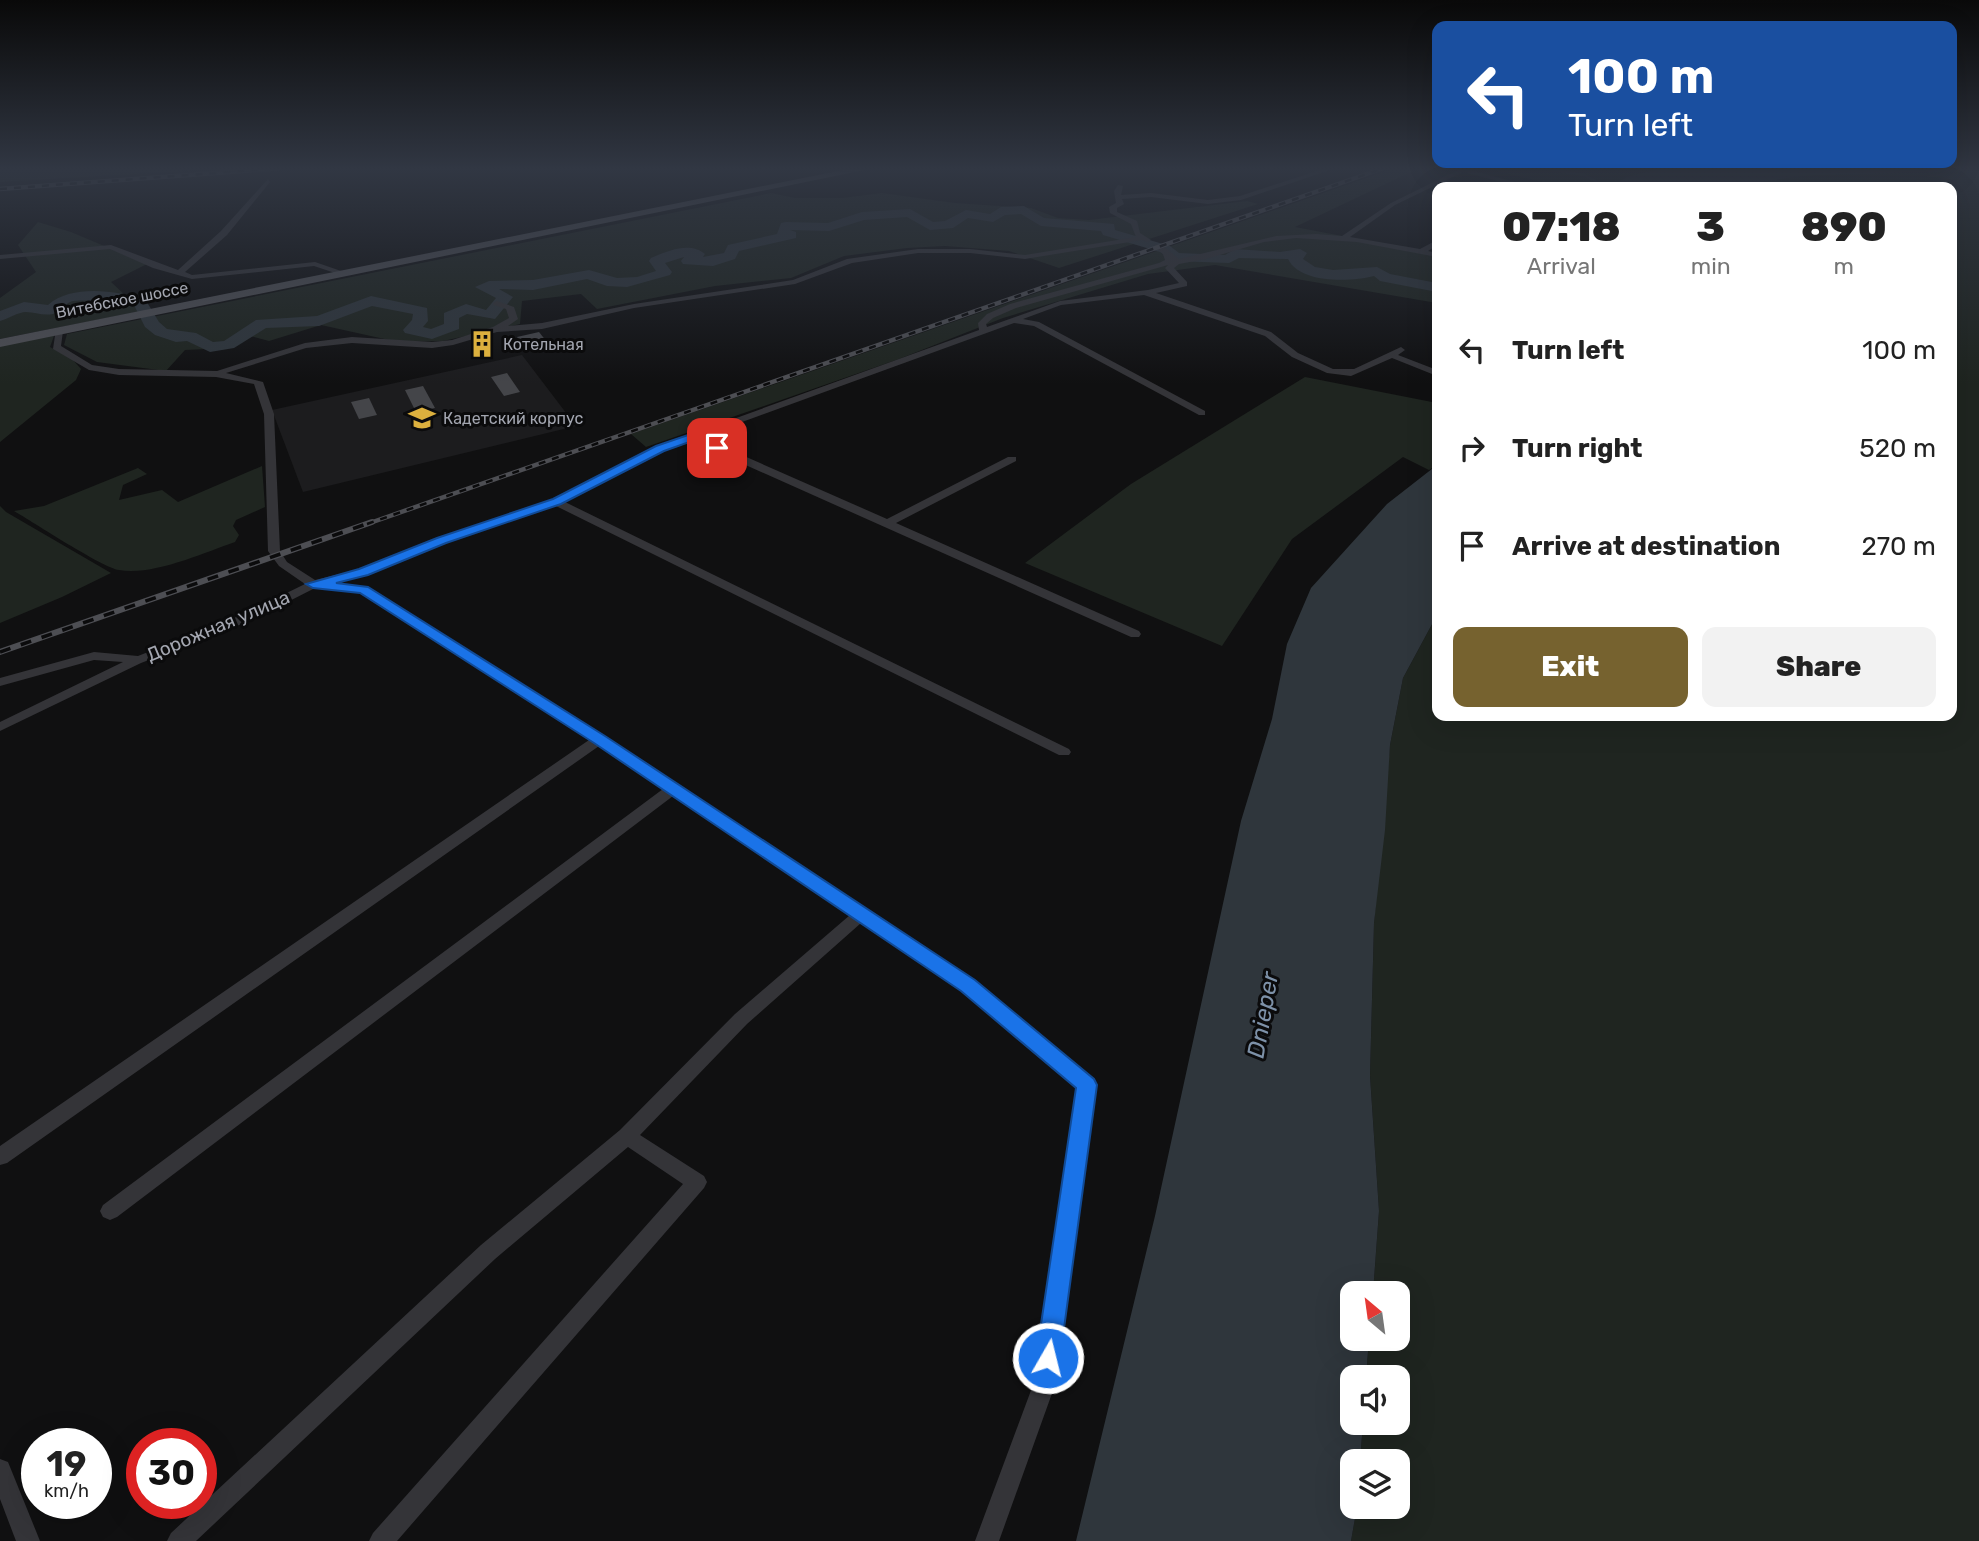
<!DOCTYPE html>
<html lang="en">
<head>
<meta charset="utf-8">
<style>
  body { margin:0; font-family:Rubik,sans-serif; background:#f2f2f2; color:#222; height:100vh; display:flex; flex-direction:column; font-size:26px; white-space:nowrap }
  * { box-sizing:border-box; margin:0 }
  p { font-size:23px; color:#767676 }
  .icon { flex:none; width:38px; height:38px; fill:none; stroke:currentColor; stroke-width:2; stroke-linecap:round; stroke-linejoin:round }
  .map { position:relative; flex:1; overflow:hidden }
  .drawer { position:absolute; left:1432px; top:182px; width:525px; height:539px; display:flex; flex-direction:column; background:#fff; border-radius:14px; box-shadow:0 7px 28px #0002 }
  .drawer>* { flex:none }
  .guide { position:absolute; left:1432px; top:21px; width:525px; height:147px; border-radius:14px; box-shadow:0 7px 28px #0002; background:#1a4fa0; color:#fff; overflow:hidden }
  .needle { width:46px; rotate:331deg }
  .fabs { position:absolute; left:1340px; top:1281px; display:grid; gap:14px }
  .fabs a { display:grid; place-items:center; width:70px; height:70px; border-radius:14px; background:#fff; box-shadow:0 7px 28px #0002; font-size:35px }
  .speed { position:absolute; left:21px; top:1428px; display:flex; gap:14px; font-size:35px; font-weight:700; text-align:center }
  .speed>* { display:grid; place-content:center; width:91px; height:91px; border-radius:50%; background:#fff; box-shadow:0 7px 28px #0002; line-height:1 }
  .speed small { font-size:18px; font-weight:400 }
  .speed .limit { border:10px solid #d22; background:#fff; color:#111 }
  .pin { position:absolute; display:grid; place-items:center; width:60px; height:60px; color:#fff; margin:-30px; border-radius:14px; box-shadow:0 4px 10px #0006 }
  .me { position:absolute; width:77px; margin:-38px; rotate:8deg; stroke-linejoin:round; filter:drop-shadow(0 0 5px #0008) }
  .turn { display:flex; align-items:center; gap:24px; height:147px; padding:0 21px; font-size:32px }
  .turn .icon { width:91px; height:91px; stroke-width:2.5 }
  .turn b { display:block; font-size:49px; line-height:60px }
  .eta { display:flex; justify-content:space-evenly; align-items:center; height:119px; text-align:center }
  .eta b { font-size:42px; font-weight:800; line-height:49px }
  .button { display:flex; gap:14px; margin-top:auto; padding:14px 21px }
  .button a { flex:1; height:80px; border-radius:14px; background:#76622f; color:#fff; font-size:28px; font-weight:800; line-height:80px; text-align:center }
  .button a+a { background:#f2f2f2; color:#222 }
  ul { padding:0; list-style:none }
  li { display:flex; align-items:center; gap:21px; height:98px; padding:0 21px }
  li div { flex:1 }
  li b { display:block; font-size:26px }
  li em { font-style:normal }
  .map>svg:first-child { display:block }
  .built { fill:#1c1c1e }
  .green { fill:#1f2520 }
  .water { fill:#2f363c }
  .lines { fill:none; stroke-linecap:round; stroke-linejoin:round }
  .stream { stroke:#2f363c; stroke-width:2.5 }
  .river { fill:#2f363c; fill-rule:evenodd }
  .building { fill:#444549 }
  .minor { fill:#343438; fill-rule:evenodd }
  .primary { fill:#4e4f54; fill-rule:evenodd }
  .rail-far1-casing { stroke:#4d4e53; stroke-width:4.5 }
  .rail-casing { stroke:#4d4e53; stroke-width:6 }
  .rail-far1 { stroke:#0b0b0c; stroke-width:2.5; stroke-dasharray:7; stroke-linecap:butt }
  .rail { stroke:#0b0b0c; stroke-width:3.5; stroke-dasharray:11; stroke-linecap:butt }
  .route { fill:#1a73e8; stroke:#114b97; stroke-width:2 }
  .labels { text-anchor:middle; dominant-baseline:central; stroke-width:6; stroke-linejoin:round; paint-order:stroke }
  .far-street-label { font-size:16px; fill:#a3a6b0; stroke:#0b0b0c }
  .far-poi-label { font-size:16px; fill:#a3a6b0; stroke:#0b0b0c; text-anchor:start }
  .street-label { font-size:19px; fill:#a3a6b0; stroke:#0b0b0c }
  .near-water-label { font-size:24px; font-style:italic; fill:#7d91a8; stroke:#0b0b0c }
</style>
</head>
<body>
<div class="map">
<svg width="1979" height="1541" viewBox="0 0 1979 1541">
  <rect width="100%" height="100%" fill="#101011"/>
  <!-- built -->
  <polygon class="built" points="522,355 576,426 303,492 272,410"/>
  <!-- green -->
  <g class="green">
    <polygon points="0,168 235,168 0,182"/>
    <polygon points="1395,168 1414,168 1413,171 1295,227 1437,254 1437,303 1215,265 1148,274 1003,318 899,359 646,447 631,434"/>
    <polygon points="1484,168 1663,168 1626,177 1611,187 1564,187"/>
    <polygon points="1979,170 1979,1541 1351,1541 1357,1507 1398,1507 1398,1461 1360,1461 1363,1423 1398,1423 1398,1377 1366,1377 1369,1339 1398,1339 1398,1293 1373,1293 1379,1211 1370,1076 1374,923 1390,745 1403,678 1437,615 1437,716 1951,716 1951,187 1726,187 1803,176"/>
    <polygon points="771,193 795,198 842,198 882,193 955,203 1031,208 1058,218 1089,220 1247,201 1258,204 1059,268 1009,251 945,246 907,248 844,256 791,278 715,286 597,309 581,294 522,301 520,324 443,341 398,342 321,325 269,341 250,336 228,348 185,350 166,371 97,362 64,345 67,334"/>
    <polygon points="38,222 71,232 147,264 111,282 142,311 0,339 0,298 36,272 18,245"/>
    <polygon points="55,333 50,347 72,359 81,369 76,380 0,442 0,345"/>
    <polygon points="1305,377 1437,403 1437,465 1429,470 1403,457 1292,539 1222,646 1025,563 1131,484"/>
    <path d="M262 466 265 507 236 520 233 526 239 535 235 542C203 553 153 576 119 570 103 568 33 522 14 511L44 506 138 468 147 474 123 485 119 500 162 490 178 502Z"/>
    <polygon points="0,506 6,512 111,573 62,597 0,623"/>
  </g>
  <!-- water -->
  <g class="water">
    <polygon points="1663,168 1979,168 1979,170 1803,176 1726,187 1611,187 1626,177"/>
    <polygon points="1437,465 1437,615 1403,678 1390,745 1385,830 1374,923 1370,1076 1379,1211 1373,1293 1353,1293 1353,1339 1369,1339 1366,1377 1353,1377 1353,1423 1363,1423 1360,1461 1353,1461 1353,1507 1357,1507 1351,1541 1076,1541 1155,1216 1241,821 1272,719 1287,644 1311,588 1387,504"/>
  </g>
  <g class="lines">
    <!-- stream -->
    <polyline class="stream" points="1542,168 1584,175 1607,187"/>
    <!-- river -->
    <path class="river" d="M1024 206 1044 218 1114 224 1115 230 1170 246 1179 253 1225 255 1235 249 1280 252 1300 249 1307 253 1303 259 1315 267 1333 270 1377 267 1390 274 1437 283V292L1380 281 1374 276C1351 282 1300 284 1288 259L1239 258 1229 263 1175 261 1160 252 1103 235 1101 231 1041 226 1021 214 1005 215 993 222 968 218 953 228 930 230 907 217 864 220 829 231 790 230 796 232V238L739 251 735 259 713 266 683 264 681 261 684 257 665 263 672 272 670 275 627 287 607 286 587 279 533 290 499 289 513 297 495 319 467 314 459 318V329L432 339 405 333 403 330 412 320 413 314 372 306 319 326 266 328 234 348 210 352 187 341 176 342 155 335 145 327 134 305C125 303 77 298 70 302 63 306 61 312 53 314 42 316 35 312 26 312 18 312 8 319 0 321V311L24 302 48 305C72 284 116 291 145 299L159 322 167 329 196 333 213 342 224 341 256 320 317 316 371 296 427 308 428 321 423 327 431 329 444 324V313L466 304 486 310 496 298 475 287 489 281 533 280 589 270 617 278 637 277 656 271 649 261 651 258C667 251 690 241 705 254L703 257 724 253 728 245 777 234 781 223 786 222 828 223 862 212 910 209 933 222 945 221 966 210 990 214 1001 207Z"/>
  </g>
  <!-- building -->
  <g class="building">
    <polygon points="539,332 547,342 524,347 517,337"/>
    <polygon points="507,373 520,392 504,396 491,377"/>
    <polygon points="423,386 435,408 416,412 405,390"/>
    <polygon points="369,398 377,415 359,419 351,402"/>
  </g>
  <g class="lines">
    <!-- minor -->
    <g class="minor">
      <path d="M1326 168H1336L1241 200 1208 204 1151 197 1122 199 1124 204 1117 208V212L1137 221 1140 233 1151 240 1147 242 1142 240 1025 259 970 253H918L852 263 795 284 634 308 542 329 497 332 453 345 432 348 352 343 306 348 226 373 263 382 274 414 280 551 287 562 315 580 360 569 438 538 553 500 656 447 979 330 978 323 987 314 1010 304 1159 263 1165 260 1163 254 1155 247 1156 245H1162L1179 259 1276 236 1316 234 1342 236 1391 203 1462 168 1530 186 1522 187 1463 172 1395 205 1350 237 1420 249 1437 240V245L1428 251 1437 253V257L1357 242 1296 238 1264 242 1206 259 1179 264 1174 268 1187 282V286L1156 293 1271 332 1298 353 1333 369H1354L1401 347 1405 350 1398 355 1437 370V376L1392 358 1351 376 1327 373 1292 357 1265 336 1144 295 1061 305 1023 319 1039 322 1205 411V415H1199L1034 326 1014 323 701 437 887 519 1008 457H1016V461L896 523 1139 631 1141 634 1139 637H1131L692 441 664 451 565 502 1069 749 1071 752 1069 755H1059L556 506 446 542 368 574 334 583 367 587 604 737 974 981 1092 1080 1095 1085 1055 1385 999 1541H975L1033 1385 1077 1088 962 991 861 923 747 1024 640 1135 704 1176 707 1182 704 1188 397 1541H369L373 1533 683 1184 628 1147 495 1259 196 1541H167L171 1533 481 1245 620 1130 735 1014 850 915 673 796 117 1217 110 1220 103 1217 100 1211 103 1205 663 789 599 746 7 1163 0 1165V1146L589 740 360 592 315 588 252 620 141 663 0 731V722L123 662 94 660 0 686V678L94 652 138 656 244 614 305 584 279 566 268 551 264 414 254 384 216 377 119 375 89 370 53 349 56 329 63 331 61 346 92 365 119 369 217 371 305 343 352 337 432 342 452 340 493 327 509 318 506 309 494 305 493 303 497 301 514 307 518 319 508 326 542 323 634 304 793 280 847 259 918 249H970L1025 255 1136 237 1131 224 1110 213 1109 207 1116 203 1114 191 1118 185 1123 186 1121 195 1151 193 1208 200 1240 196ZM1168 265 1165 268 1179 283 1148 290 1060 301 987 327 986 324 993 318 1016 308Z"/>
      <polygon points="268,179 270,182 227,235 185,272 192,275 315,262 344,272 344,276 314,266 192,279 153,268 110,249 0,259 0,255 111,245 178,270 221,231"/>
      <polygon points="0,1459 8,1462 40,1541 16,1541 0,1499"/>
    </g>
    <!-- primary -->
    <polygon class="primary" points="853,168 874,168 0,347 0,339"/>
    <defs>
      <g id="rail-far1">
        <polyline points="0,189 282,168"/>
        <polyline points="367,524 1384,168"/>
      </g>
      <polyline id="rail" points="0,652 372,522"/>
    </defs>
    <!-- rail-far1 casing -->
    <use href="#rail-far1" class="rail-far1-casing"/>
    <!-- rail casing -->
    <use href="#rail" class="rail-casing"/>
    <!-- rail-far1 -->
    <use href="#rail-far1" class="rail-far1"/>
    <!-- rail -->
    <use href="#rail" class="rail"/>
  </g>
  <!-- sky -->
  <linearGradient id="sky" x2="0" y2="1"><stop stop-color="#090909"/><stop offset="0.44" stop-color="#313743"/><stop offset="1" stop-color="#313743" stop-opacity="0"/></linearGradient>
  <rect width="1979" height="384" fill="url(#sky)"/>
  <!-- route -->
  <polygon class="route" points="688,435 696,435 723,448 717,451 692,441 664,451 561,504 446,543 368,575 336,583 368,587 605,736 975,980 1094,1079 1097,1085 1060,1358 1056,1367 1048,1370 1039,1367 1036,1358 1076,1088 961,991 594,743 360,593 313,588 306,584 359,569 437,538 553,499 656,446"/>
  <!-- icons -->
  <defs>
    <symbol id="building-bare" viewBox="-9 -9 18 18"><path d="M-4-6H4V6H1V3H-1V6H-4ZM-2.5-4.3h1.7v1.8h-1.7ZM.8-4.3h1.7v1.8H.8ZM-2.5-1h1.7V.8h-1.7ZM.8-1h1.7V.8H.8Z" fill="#dcb03e" stroke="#0b0b0c" stroke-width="2.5" paint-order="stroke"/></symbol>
    <symbol id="school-bare" viewBox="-9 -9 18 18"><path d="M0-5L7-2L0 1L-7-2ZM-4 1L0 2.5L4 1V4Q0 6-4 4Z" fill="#dcb03e" stroke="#0b0b0c" stroke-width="2.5" paint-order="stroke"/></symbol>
  </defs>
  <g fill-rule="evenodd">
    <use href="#building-bare" x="463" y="325" width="38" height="38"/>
    <use href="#school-bare" x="403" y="399" width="38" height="38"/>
  </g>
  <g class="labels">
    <!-- far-street labels -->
    <g class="far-street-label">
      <text transform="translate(122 300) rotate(-11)">Витебское шоссе</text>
    </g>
    <!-- far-poi labels -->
    <g class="far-poi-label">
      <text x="503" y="344">Котельная</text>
      <text x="443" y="418">Кадетский корпус</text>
    </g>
    <!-- street labels -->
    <g class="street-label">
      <text transform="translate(218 626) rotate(-23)">Дорожная улица</text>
    </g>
    <!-- near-water labels -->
    <g class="near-water-label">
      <text transform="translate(1263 1015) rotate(-80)">Dnieper</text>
    </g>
  </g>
</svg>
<div class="fabs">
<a><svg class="needle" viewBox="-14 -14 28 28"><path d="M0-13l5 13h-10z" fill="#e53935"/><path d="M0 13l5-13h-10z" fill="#767676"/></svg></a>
<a><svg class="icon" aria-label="sound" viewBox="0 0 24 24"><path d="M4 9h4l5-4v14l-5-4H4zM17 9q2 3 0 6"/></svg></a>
<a><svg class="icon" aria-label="layers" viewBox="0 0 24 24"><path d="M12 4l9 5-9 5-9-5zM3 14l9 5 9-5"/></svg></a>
</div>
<div class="speed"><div>19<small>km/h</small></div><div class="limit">30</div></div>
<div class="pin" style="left:717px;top:448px;background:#d93025"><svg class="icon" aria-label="arrive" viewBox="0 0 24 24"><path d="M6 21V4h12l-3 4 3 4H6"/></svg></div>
<svg class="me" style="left:1048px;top:1358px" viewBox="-20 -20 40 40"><circle r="17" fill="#1a73e8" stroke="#fff" stroke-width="3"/><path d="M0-11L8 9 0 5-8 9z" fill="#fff"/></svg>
<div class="guide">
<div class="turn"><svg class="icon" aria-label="left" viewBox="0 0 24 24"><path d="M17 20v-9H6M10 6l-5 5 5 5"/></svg><div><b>100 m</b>Turn left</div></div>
</div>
<section class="drawer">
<div class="eta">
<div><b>07:18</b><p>Arrival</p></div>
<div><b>3</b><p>min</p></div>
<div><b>890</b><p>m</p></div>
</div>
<ul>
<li><svg class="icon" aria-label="left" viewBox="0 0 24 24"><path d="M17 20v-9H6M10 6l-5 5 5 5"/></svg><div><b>Turn left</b></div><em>100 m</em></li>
<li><svg class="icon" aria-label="right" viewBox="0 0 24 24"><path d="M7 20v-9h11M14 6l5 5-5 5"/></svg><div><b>Turn right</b></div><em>520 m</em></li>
<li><svg class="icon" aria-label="arrive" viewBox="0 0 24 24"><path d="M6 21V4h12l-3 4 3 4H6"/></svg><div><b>Arrive at destination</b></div><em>270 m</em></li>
</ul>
<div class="button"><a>Exit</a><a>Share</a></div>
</section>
</div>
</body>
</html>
